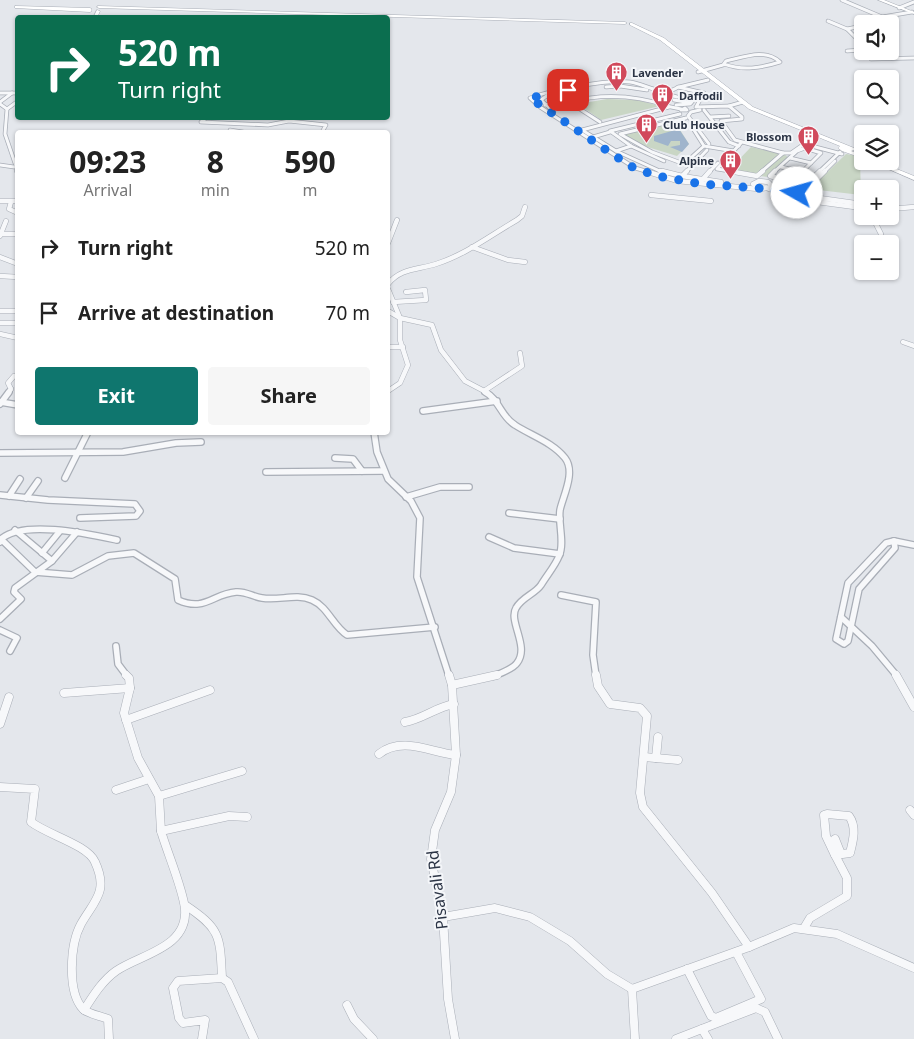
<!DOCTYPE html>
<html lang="en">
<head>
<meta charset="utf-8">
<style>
  body { margin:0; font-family:"Noto Sans",sans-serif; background:#f6f6f6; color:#222; height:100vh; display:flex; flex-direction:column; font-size:19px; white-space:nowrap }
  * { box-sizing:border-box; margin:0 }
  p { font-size:16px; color:#767676 }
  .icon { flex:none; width:28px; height:28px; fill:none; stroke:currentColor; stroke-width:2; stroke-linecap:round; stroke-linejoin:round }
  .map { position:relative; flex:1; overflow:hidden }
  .drawer { position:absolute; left:15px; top:130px; width:375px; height:305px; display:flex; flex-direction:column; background:#fff; border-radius:5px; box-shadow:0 1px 4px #0004 }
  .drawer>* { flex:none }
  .banner { position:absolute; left:15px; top:15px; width:375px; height:105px; border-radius:5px; box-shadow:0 1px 4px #0004; background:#0b6e4f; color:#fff; overflow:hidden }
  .buttons { position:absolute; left:854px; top:15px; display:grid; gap:10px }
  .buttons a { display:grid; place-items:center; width:45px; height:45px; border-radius:5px; background:#fff; box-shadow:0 1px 4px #0004; font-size:25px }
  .pin { position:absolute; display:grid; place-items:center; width:42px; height:42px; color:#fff; margin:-21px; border-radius:10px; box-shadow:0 2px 8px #0006 }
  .me { position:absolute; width:55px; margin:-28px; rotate:277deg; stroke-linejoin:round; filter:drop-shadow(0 0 4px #0008) }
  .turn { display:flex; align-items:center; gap:18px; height:105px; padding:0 20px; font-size:22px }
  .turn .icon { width:65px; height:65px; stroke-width:2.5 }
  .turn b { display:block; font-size:35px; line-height:42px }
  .eta { display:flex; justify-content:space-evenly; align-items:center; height:85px; text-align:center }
  .eta b { font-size:30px; font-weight:700; line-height:35px }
  .cta { display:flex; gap:10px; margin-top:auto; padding:10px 20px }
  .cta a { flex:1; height:58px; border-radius:5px; background:#0f766e; color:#fff; font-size:20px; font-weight:700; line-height:58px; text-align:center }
  .cta a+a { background:#f6f6f6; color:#222 }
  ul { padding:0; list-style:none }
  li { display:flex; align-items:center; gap:15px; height:65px; padding:0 20px }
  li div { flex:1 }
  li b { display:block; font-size:19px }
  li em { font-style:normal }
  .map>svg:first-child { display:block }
  .green { fill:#c9d6c5 }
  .water { fill:#9fb4cc }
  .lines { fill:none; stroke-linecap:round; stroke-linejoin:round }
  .street-far3-casing { stroke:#a9aeb7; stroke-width:4.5 }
  .street-far2-casing { stroke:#a9aeb7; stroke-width:5.5 }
  .street-far1-casing { stroke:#a9aeb7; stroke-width:8 }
  .street-casing { stroke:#a9aeb7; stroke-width:9 }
  .secondary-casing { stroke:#a9aeb7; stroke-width:1 }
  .street-far3 { stroke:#f7f8fa; stroke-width:3 }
  .street-far2 { stroke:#f7f8fa; stroke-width:4.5 }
  .street-far1 { stroke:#f7f8fa; stroke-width:5.5 }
  .street { stroke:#f7f8fa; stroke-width:8 }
  .secondary { fill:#fff; fill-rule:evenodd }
  .route { stroke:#1a73e8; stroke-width:9; stroke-dasharray:0 16.2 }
  .labels { text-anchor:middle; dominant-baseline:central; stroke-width:4; stroke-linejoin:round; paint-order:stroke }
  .far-poi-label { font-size:11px; font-weight:bold; fill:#2b3445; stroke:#f4f6f9; text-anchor:start }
  .near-street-label { font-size:16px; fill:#2b3445; stroke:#f4f6f9 }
</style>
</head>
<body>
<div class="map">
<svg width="914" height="1039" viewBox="0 0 914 1039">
  <rect width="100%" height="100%" fill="#e4e7ec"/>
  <!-- green -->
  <g class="green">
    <polygon points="607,99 637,100 660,106 601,120 578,104"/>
    <polygon points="675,122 689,144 677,156 641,145 622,134"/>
    <polygon points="751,147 785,155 788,157 768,177 727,172"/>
    <polygon points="846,154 853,155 860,159 861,195 810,189"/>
  </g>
  <!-- water -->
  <polygon class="water" points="679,129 689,144 682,152 670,147 680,145 680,141 671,141 668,146 654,141 654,136"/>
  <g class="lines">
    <defs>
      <g id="street-far3">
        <polyline points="842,0 882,17"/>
        <polyline points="899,8 914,2"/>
        <polyline points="828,21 847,29"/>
        <polyline points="872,24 884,21 882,17 912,12"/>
        <polyline points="862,26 847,29 862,44"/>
        <polyline points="847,51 862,50"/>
        <polyline points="865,51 871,59 914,58"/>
        <path d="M698 72 723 65 726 61C744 57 765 48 780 62 761 68 743 71 724 64"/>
        <polyline points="606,87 620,86 647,90"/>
        <polyline points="679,87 708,80"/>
        <polyline points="0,93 18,93"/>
        <polyline points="663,93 677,97"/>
        <polyline points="548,95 541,100 554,112"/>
        <polyline points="674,100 691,103 699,93"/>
        <polyline points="0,102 12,93"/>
        <polyline points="0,104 7,109 5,134 18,172"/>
        <polyline points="545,105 570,100"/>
        <polyline points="676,105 690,104"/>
        <polyline points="666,106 681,109"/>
        <polyline points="729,106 743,102"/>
        <polygon points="685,108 687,110 681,110"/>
        <polyline points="7,109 18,101"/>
        <polyline points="700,110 691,112 688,116 709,144"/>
        <polyline points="704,110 729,142 739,146"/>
        <polyline points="710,117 729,116"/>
        <polyline points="206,118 201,122 268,125 289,121 326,125 322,132"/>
        <polyline points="686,118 620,134 652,152 684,164 704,146"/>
        <path d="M600 122 569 102C603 93 635 95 668 106"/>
        <polyline points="692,127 704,146 734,151"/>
        <polyline points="230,130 243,132"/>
        <polyline points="593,137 610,132"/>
        <polyline points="616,151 631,146"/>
        <polyline points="790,158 811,163"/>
        <polyline points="664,161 631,146 610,131 680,114"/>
        <polyline points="0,165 14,167"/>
        <polyline points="781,167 803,172"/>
        <polyline points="662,171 667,172"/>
        <path d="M649 172 635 168 540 107 530 98C551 90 607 79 630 82 646 84 663 98 678 87L704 93 696 107 729 106 742 117V119L721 121 735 140 783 153"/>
        <polyline points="662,172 616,151 582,130 669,107"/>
        <polyline points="686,172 707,150"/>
        <polyline points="709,172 718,163"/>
        <polyline points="736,172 717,169 741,143"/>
        <polyline points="761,172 783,153 791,153 804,144 842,154"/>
        <polyline points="774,172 797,151 805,148 821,153 802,172"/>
        <polyline points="819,172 840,152"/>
        <polyline points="824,172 835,161"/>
      </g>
      <g id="street-far2">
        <polyline points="17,171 18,173"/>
        <polyline points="645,171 678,181 758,189"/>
        <polyline points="660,171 666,174"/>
        <polyline points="662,171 682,176"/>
        <polyline points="687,171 682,176 721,182"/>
        <polyline points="729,171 757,176 763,171"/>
        <polyline points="775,171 770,176 793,182 804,171"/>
        <polyline points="799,171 803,172"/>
        <polyline points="702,180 710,171"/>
        <polygon points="759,181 768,182 773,187 760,189 753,184"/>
        <polyline points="769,189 805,196 773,187"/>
        <polyline points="796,194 820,171"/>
        <polyline points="651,195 711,201"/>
        <polyline points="805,196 862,204"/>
        <polyline points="799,197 825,171"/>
        <polyline points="0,201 18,201"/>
        <polyline points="810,201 862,208"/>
        <polyline points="11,202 9,209 18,213"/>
        <polyline points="890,209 914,207"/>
        <polyline points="872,216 881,234"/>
        <polyline points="1,234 18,234"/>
        <polyline points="0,236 6,221"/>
        <polyline points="388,243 397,220"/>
        <polyline points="472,247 508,260 525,262"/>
        <polyline points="0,257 18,264"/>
        <polyline points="0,276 18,277"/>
        <path d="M388 284C401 268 417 270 436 264 465 255 491 235 517 220L522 216 525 207"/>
        <polyline points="388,289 400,318 400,340 408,365 400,383 388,391"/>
        <polyline points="393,302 426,300 425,290 406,292"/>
        <polyline points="0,311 18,311"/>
        <polyline points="388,311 400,318 432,325 441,350 465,381 488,393"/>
        <polyline points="0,323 18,323"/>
        <polyline points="0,334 18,338"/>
        <polyline points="903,342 914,346"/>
        <polyline points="388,347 403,347"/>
        <polyline points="11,389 8,383 14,376"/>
        <polyline points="484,391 522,366 520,353"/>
        <polyline points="8,393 11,389"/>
      </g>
      <g id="street-far1">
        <path d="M485 392C499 399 501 417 515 425 532 436 552 442 565 458 576 472 563 496 560 510 558 524 565 543 559 556 555 566 547 575 541 585 535 594 522 597 516 608 508 621 530 647 517 663 513 669 501 673 494 676"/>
        <polyline points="0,402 18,405"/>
        <polyline points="0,404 9,392"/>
        <polyline points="423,411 497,401"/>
        <polyline points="374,432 377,452 388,479 411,501 420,518 417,577 449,676"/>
        <polyline points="0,453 123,452 176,443 201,442"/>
        <polyline points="335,458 353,459 362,471"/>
        <polyline points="266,472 384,471"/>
        <polyline points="65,478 88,432"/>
        <polyline points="0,495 48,500 135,504 140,511 136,516 80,518"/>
        <polyline points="9,496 20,479"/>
        <polyline points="406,497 440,487 469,487"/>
        <polyline points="26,498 38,481"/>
        <polyline points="509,513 560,519"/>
        <polyline points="15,530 52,561"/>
        <polyline points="489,537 514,548 560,554"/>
        <path d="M0 540C21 519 89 534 117 540"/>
        <polygon points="894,541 895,548 859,589 848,641 844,644 836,639 848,583 886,543"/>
        <polyline points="894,541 914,545"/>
        <path d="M0 542 2 540 35 572 72 575 108 556 134 553 175 579 178 600C205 612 212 594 236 592 246 591 253 597 262 598 279 601 296 593 312 600 328 607 333 626 347 635L435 627"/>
        <polyline points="42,553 60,531"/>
        <polyline points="561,595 596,602 593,655 596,676"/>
        <polyline points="841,617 872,646 897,676"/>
        <polyline points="0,619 21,599 14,592 15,588 52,561 77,532"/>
        <polyline points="0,630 17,638 10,651"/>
        <polyline points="116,646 118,664 127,676"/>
      </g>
      <g id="street">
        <polyline points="126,675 129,678 130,688 124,713 138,758 159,796 161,831"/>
        <polyline points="449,675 452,685 456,755 451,792 435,830 431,859 443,917 448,999 455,1039"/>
        <polyline points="596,675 598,686 610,704 640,708 647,716 640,793 643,807 712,893 749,947"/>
        <polyline points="896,675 914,707"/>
        <polyline points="452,685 497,675"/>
        <polyline points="64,693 130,688"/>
        <polyline points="126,720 210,690"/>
        <path d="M405 722C423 719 436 707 454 704"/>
        <polyline points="0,724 9,697"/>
        <path d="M379 754C402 736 430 752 456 755"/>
        <polyline points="644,757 678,760"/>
        <polyline points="656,758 658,737"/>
        <path d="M0 787 35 789 31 822C48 835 88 845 95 862 109 892 94 901 81 924 70 944 67 992 83 1009 88 1014 101 1016 108 1019L109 1039"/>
        <polyline points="116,790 149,779"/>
        <polyline points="159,796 242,771"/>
        <polyline points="910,810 914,815"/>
        <path d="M827 814 849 816C857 827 853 841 850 853L835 855 826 836 824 815Z"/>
        <polyline points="835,839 841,854"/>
        <path d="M185 905C221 929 220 936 222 978"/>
        <polyline points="443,917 495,908 530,917 570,941 607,974 632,989"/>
        <polyline points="804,928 810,918 847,896 847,878 835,855"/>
        <polyline points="687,969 711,1016 716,1018 761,999 736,952"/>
        <polyline points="347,1005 354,1019 373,1039"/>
        <path d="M84 1010C93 996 102 981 116 971 141 954 188 948 185 909 183 889 167 852 161 831L229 816 247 817"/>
        <polyline points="702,1029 708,1039"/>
        <polyline points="202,1039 205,1020 183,1023 179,1018 173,988 178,981 222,978 228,982 254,1039"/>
        <polyline points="635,1039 632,989 749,947 794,928 837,934 914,968"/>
        <polyline points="676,1039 756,1008 765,1012 778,1039"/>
      </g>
      <g id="secondary">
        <polygon points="878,0 884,0 914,12 914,14"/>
        <polygon points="16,6 90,8 92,9 91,10 92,11 90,12 15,8 15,6"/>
        <polygon points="98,6 625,22 627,23 625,24 99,8 97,7"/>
        <polygon points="97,10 100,11 97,18 93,18"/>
        <polygon points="630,23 632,23 664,38 753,107 854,148 854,150 851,151 862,155 862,158 842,151 838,148 840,146 749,109 660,40 630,25"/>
        <polygon points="870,161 877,161 914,176 914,180"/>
      </g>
    </defs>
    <!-- street-far3 casing -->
    <use href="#street-far3" class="street-far3-casing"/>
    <!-- street-far2 casing -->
    <use href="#street-far2" class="street-far2-casing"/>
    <!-- street-far1 casing -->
    <use href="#street-far1" class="street-far1-casing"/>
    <!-- street casing -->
    <use href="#street" class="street-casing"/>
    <!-- secondary casing -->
    <use href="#secondary" class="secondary-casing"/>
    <!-- street-far3 -->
    <use href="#street-far3" class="street-far3"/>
    <!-- street-far2 -->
    <use href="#street-far2" class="street-far2"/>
    <!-- street-far1 -->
    <use href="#street-far1" class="street-far1"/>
    <!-- street -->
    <use href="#street" class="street"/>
    <!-- secondary -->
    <use href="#secondary" class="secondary"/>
  </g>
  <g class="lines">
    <!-- route -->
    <polyline class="route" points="568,90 530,98 612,154 634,168 657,176 702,184 769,189 794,196 797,193"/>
  </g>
  <!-- icons -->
  <defs>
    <symbol id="building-pin" viewBox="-11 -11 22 30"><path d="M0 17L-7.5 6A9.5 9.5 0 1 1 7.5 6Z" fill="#d1495b" stroke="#f4f6f9"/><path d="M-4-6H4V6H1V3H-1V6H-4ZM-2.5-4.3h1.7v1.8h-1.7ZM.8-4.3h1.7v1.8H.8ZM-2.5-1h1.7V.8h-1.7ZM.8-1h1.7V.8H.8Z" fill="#fff"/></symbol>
  </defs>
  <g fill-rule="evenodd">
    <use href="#building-pin" x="604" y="60" width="25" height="34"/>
    <use href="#building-pin" x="650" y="82" width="25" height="34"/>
    <use href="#building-pin" x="634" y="112" width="25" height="34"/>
    <use href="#building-pin" x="796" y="124" width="25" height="34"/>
    <use href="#building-pin" x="718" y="148" width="25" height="34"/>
  </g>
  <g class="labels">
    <!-- far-poi labels -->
    <g class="far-poi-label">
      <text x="632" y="72">Lavender</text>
      <text x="679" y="95">Daffodil</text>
      <text x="663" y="124">Club House</text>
      <text x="792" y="136" text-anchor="end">Blossom</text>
      <text x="714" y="160" text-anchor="end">Alpine</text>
    </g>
    <!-- near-street labels -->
    <g class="near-street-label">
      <text transform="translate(437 890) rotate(-97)">Pisavali Rd</text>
    </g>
  </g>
</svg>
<div class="buttons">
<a><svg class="icon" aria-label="sound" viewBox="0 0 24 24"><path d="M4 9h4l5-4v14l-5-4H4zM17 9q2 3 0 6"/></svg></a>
<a><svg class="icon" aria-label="search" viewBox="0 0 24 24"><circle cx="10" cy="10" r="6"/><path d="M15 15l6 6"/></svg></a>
<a><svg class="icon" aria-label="layers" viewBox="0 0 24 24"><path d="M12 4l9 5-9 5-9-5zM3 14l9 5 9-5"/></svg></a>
<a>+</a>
<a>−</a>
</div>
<div class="pin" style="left:568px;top:90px;background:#d93025"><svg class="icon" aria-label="arrive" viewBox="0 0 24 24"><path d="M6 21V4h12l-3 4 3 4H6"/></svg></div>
<svg class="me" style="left:797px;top:193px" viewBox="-20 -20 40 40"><circle r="19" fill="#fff"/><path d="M0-13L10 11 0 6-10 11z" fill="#1a73e8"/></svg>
<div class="banner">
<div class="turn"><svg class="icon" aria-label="right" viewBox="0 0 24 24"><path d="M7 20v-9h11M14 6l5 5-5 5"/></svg><div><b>520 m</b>Turn right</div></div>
</div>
<section class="drawer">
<div class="eta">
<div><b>09:23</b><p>Arrival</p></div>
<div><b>8</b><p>min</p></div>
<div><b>590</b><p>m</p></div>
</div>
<ul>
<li><svg class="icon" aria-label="right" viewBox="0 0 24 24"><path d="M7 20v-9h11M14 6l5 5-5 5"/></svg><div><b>Turn right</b></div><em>520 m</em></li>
<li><svg class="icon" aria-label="arrive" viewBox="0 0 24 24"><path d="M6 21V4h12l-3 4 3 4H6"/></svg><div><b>Arrive at destination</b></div><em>70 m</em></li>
</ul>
<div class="cta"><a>Exit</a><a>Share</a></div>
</section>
</div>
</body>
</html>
